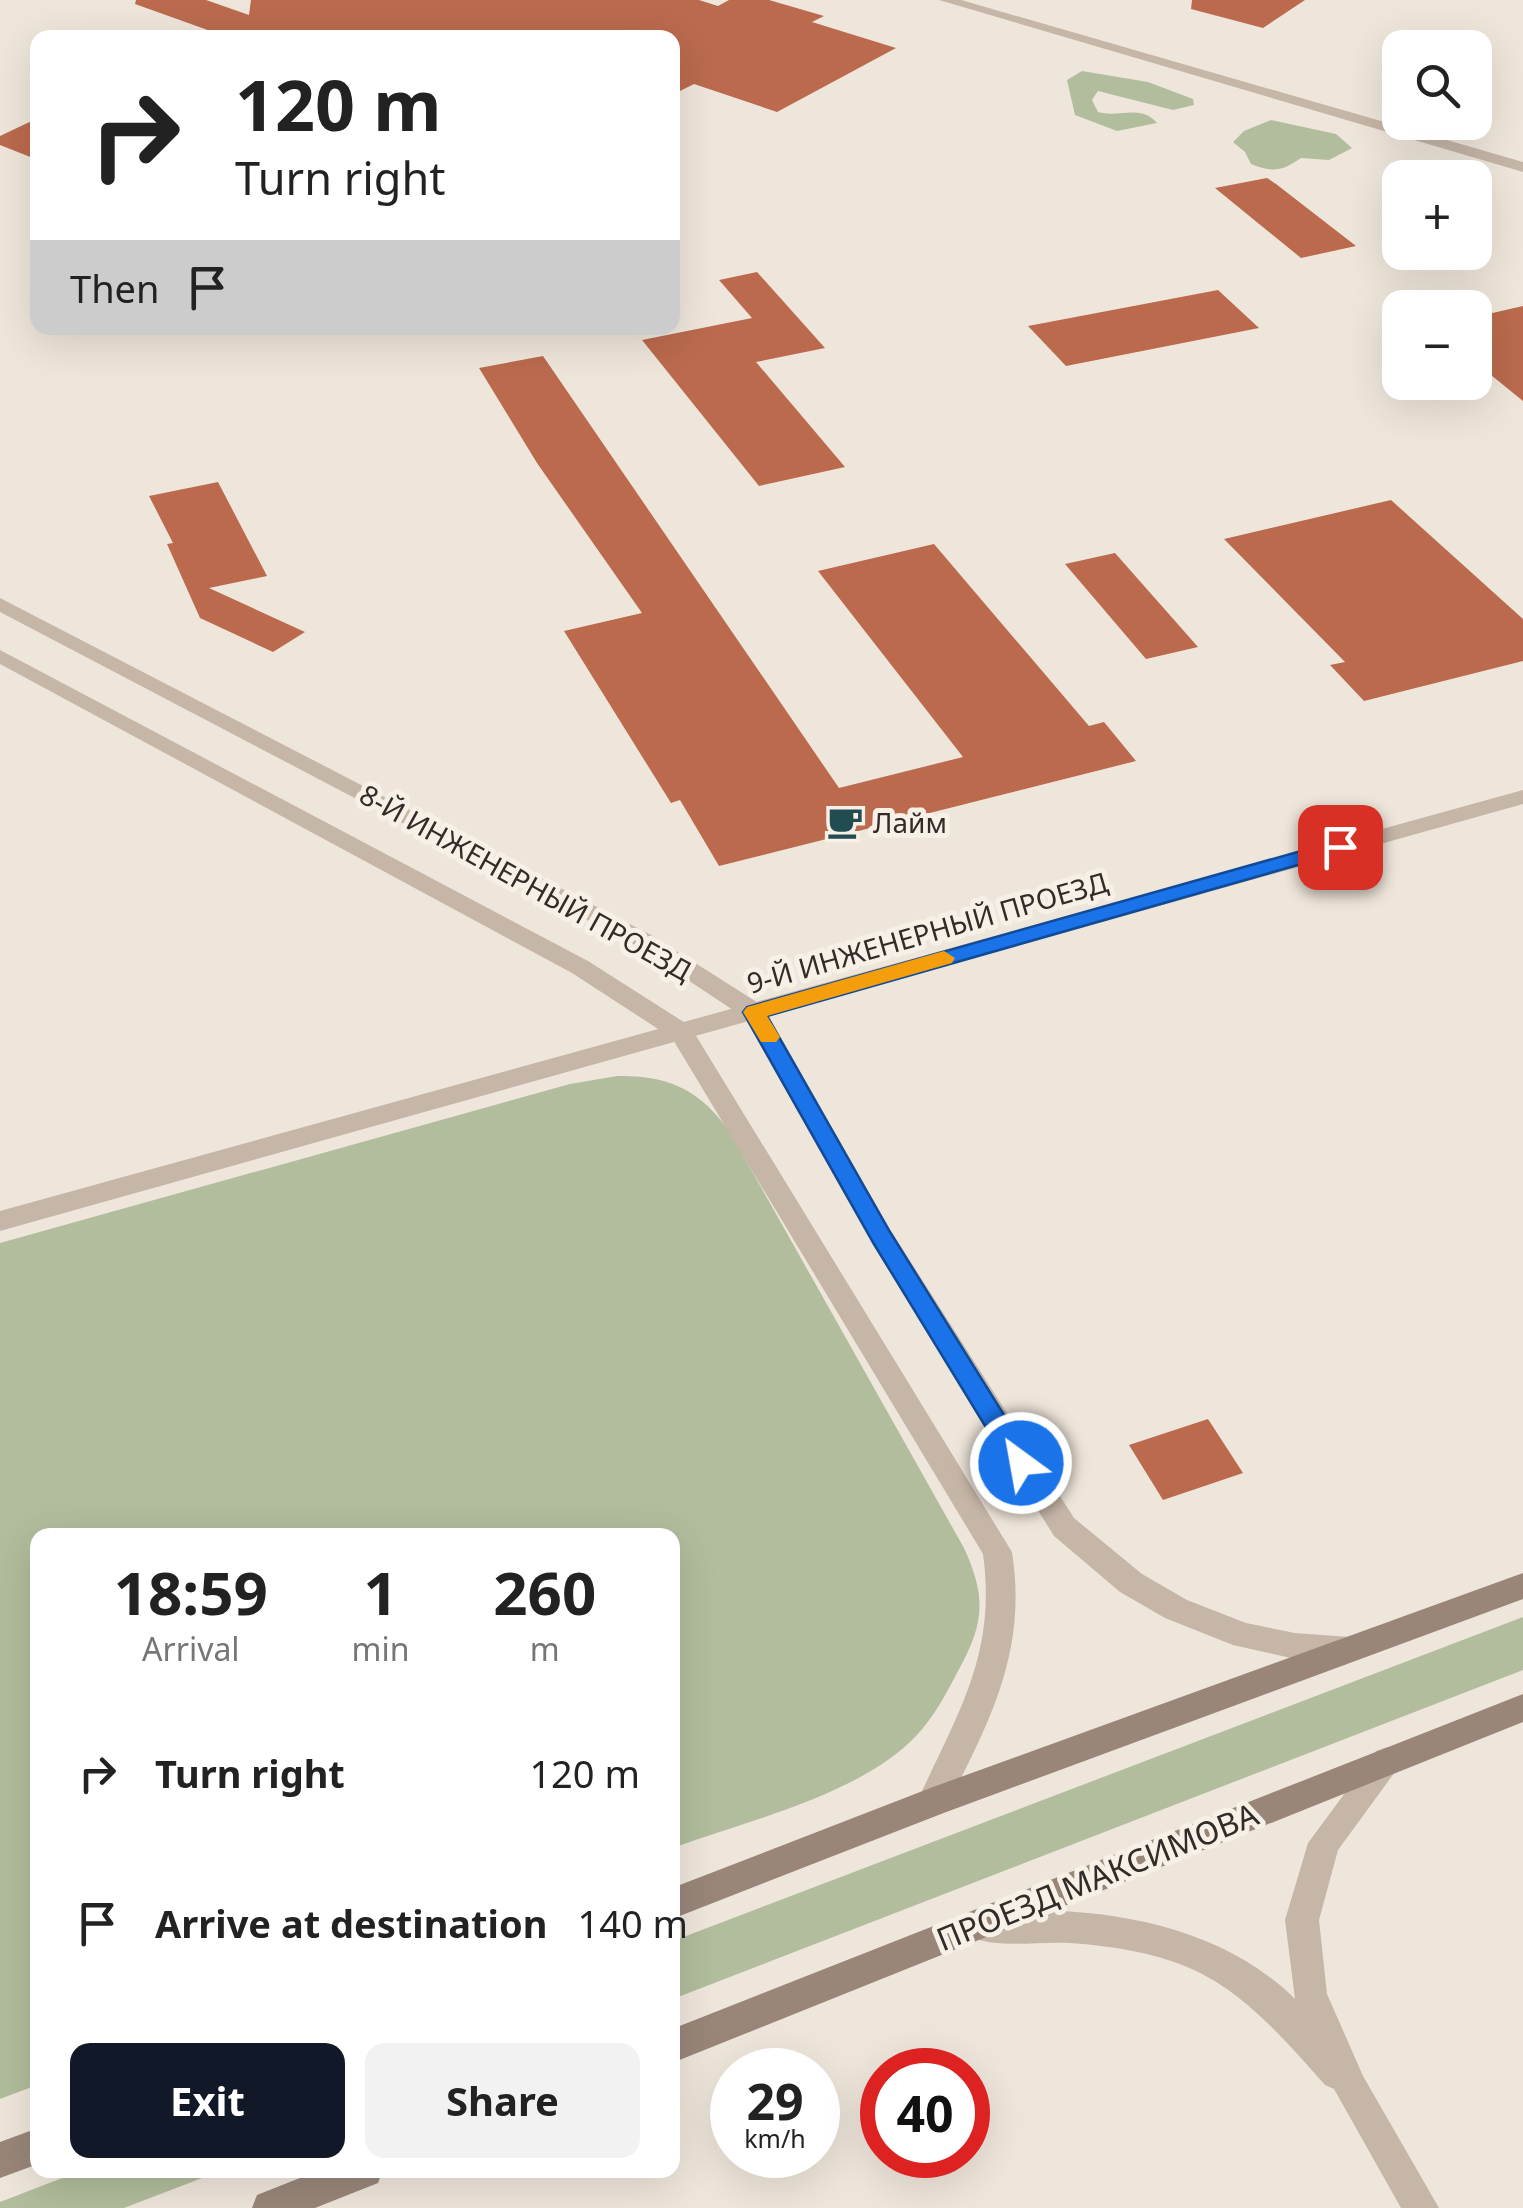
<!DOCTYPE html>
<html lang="en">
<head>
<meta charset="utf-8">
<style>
  body { margin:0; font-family:"Noto Sans",sans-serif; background:#f2f2f2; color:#222; height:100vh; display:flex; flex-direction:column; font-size:38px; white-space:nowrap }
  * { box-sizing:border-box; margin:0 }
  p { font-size:32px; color:#767676 }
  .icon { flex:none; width:55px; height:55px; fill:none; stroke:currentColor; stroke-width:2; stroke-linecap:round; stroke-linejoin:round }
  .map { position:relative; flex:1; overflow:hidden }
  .details { position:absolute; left:30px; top:1528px; width:650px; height:650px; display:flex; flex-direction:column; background:#fff; border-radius:20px; box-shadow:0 10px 40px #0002 }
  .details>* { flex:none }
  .banner { position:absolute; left:30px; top:30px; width:650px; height:305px; border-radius:20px; box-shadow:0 10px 40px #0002; background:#fff; color:#222; overflow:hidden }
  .fabs { position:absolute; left:1382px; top:30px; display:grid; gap:20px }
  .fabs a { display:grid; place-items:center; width:110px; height:110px; border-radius:20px; background:#fff; box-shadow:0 10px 40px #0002; font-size:50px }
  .speed { position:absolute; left:710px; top:2048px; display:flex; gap:20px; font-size:50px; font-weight:700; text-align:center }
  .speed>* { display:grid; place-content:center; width:130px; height:130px; border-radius:50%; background:#fff; box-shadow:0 10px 40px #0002; line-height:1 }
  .speed small { font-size:25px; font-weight:400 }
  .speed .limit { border:15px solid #d22; background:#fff; color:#111 }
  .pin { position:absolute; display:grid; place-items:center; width:85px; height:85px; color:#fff; margin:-42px; border-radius:20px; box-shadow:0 5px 15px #0006 }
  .me { position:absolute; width:110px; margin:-55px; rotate:328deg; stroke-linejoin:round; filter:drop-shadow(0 0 8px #0008) }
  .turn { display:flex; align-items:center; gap:35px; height:210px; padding:0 40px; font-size:45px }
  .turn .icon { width:130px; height:130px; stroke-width:2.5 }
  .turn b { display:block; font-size:70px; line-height:85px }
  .then { display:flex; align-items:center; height:95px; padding:0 40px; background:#0003; gap:20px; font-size:38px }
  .eta { display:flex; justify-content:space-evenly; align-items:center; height:170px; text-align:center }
  .eta b { font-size:60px; font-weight:700; line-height:70px }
  .cta { display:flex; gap:20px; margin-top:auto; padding:20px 40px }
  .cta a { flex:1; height:115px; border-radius:20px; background:#111827; color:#fff; font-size:40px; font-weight:700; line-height:115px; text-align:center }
  .cta a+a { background:#f2f2f2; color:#222 }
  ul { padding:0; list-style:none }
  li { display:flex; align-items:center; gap:30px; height:150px; padding:0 40px }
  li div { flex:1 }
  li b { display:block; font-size:38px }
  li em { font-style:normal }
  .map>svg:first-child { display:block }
  .green { fill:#b1bd9c }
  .building { fill:#bb6a4d }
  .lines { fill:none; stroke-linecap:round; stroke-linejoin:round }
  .minor { fill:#c6b6a8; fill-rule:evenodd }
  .tertiary { fill:#c6b6a8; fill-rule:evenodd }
  .secondary { fill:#998679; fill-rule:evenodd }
  .route { fill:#1a73e8; stroke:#114b97; stroke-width:2.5 }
  .slow { fill:#f59e0b }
  .labels { text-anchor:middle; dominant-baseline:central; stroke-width:10; stroke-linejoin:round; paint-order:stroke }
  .poi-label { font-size:28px; fill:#332b27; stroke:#f7f0e6; text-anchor:start }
  .street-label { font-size:28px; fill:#332b27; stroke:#f7f0e6 }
  .near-street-label { font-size:32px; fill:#332b27; stroke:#f7f0e6 }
</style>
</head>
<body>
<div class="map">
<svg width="1523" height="2208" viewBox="0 0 1523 2208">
  <rect width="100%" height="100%" fill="#efe6db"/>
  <!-- green -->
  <g class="green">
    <path d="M1082 71 1148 82 1193 99 1194 105 1173 110 1098 91 1092 100 1098 112C1119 118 1141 104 1157 123L1117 131 1075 115 1067 80Z"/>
    <path d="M1271 120 1336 134 1352 148 1329 160 1301 158C1282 171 1273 173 1251 164L1245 152 1233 142 1244 131Z"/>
    <path d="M617 1076C669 1075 700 1090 730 1132L964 1548C987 1598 984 1624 958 1671 946 1694 934 1717 916 1736 860 1795 748 1820 673 1848L672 1535H38L37 2085 0 2099V1243L570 1084Z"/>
    <polygon points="1523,1617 1523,1670 673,1999 673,1941"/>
    <polygon points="83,2170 223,2170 124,2208 0,2208 0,2202"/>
  </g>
  <!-- building -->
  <g class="building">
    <polygon points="136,0 206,0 249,15 251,0 699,0 718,6 729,0 769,0 824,16 812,22 896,48 777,112 694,84 672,95 672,38 230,38 135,4"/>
    <polygon points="1192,0 1305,0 1263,28 1191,9"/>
    <polygon points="38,118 38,160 0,145 0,136"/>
    <polygon points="1267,178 1276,184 1356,246 1301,258 1215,188"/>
    <polygon points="757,272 825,348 756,362 845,467 759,486 642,340 752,318 719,280"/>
    <polygon points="1218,290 1259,328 1066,366 1028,326"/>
    <polygon points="1523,306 1523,401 1475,362 1475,317"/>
    <polygon points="543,356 839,788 963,757 818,571 934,544 1089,726 1104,722 1136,761 719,866 680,800 671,803 564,631 642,613 537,463 479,368"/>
    <polygon points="218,482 267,576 209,588 305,632 273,652 200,618 167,544 173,543 149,496"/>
    <polygon points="1391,500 1523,619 1523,661 1364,701 1330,665 1345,662 1224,539"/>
    <polygon points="1115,553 1198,647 1146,659 1065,564"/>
    <polygon points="1208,1419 1243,1473 1163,1500 1129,1445"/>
  </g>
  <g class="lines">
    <!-- minor -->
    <g class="minor">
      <polygon points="939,0 961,0 1523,162 1523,172"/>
      <polygon points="1523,790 1523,804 0,1231 0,1211"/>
      <path d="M1387 1747 1398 1751 1403 1761 1338 1850 1319 1920 1327 1994 1363 2076 1439 2208H1401L1334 2089 1325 2085C1240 1989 1204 1953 1070 1943 1039 1941 999 1949 970 1937L965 1926 970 1915C991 1907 1016 1910 1039 1910 1130 1912 1227 1932 1295 1999L1285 1920 1308 1843 1376 1751Z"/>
    </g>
    <!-- tertiary -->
    <g class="tertiary">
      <polygon points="0,598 651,935 763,1006 891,1231 1074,1518 1142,1574 1187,1600 1246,1623 1295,1633 1363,1638 1367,1647 1363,1656 1352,1660 1295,1659 1233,1645 1165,1618 1120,1592 1054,1536 873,1245 745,1018 635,945 0,612"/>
      <path d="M0 650 588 961 690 1026 1012 1552C1028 1654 988 1724 944 1812L933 1817 922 1812 917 1802C957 1714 997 1655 983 1554L672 1038 572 973 0 664Z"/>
    </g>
    <!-- secondary -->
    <g class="secondary">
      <polygon points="1523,1573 1523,1599 941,1814 672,1919 672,1888 933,1787"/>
      <polygon points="1523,1694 1523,1722 672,2063 672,2029"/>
      <polygon points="38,2128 38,2164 0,2178 0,2142"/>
      <polygon points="320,2170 383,2170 378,2183 315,2208 252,2208 257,2195"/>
    </g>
  </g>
  <!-- route -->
  <polygon class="route" points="1340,840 1347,842 1347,851 767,1016 890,1232 1034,1463 1030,1470 1012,1470 874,1244 743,1012 747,1007"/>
  <!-- slow -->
  <polygon class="slow" points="944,951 955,958 952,963 767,1016 780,1037 776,1042 761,1042 743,1012 747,1007"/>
  <!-- icons -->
  <defs>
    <symbol id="cafe-bare" viewBox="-9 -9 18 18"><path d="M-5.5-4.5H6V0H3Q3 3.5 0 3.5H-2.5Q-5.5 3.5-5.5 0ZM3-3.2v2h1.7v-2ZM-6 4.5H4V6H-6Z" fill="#214d51" stroke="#f7f0e6" stroke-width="2.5" paint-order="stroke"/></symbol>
  </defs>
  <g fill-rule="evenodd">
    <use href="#cafe-bare" x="820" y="797" width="50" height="50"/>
  </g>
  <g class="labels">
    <!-- poi labels -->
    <g class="poi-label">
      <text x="873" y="822">Лайм</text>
    </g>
    <!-- street labels -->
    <g class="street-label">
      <text transform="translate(526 882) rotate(29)">8-Й ИНЖЕНЕРНЫЙ ПРОЕЗД</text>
      <text transform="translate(927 932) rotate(-16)">9-Й ИНЖЕНЕРНЫЙ ПРОЕЗД</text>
    </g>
    <!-- near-street labels -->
    <g class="near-street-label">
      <text transform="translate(1097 1876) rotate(-22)">ПРОЕЗД МАКСИМОВА</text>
    </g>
  </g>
</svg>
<div class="fabs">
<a><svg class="icon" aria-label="search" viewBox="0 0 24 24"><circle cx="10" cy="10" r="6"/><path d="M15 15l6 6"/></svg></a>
<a>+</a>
<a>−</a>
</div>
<div class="speed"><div>29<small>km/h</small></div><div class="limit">40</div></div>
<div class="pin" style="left:1340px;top:847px;background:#d93025"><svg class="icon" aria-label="arrive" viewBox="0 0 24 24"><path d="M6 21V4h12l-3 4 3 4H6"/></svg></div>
<svg class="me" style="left:1021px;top:1463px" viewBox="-20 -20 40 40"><circle r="17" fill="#1a73e8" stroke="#fff" stroke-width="3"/><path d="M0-11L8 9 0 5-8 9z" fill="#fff"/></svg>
<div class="banner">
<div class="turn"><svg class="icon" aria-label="right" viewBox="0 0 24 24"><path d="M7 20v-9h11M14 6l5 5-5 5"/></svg><div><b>120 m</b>Turn right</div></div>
<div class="then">Then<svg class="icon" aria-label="arrive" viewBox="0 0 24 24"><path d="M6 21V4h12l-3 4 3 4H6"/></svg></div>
</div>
<section class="details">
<div class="eta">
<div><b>18:59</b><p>Arrival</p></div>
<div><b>1</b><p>min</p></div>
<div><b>260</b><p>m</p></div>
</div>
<ul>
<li><svg class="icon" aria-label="right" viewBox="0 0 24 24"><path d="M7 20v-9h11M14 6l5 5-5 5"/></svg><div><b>Turn right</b></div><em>120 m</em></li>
<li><svg class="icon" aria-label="arrive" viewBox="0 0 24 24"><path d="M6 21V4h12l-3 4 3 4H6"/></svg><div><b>Arrive at destination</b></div><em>140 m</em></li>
</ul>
<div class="cta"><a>Exit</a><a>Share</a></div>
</section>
</div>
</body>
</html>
